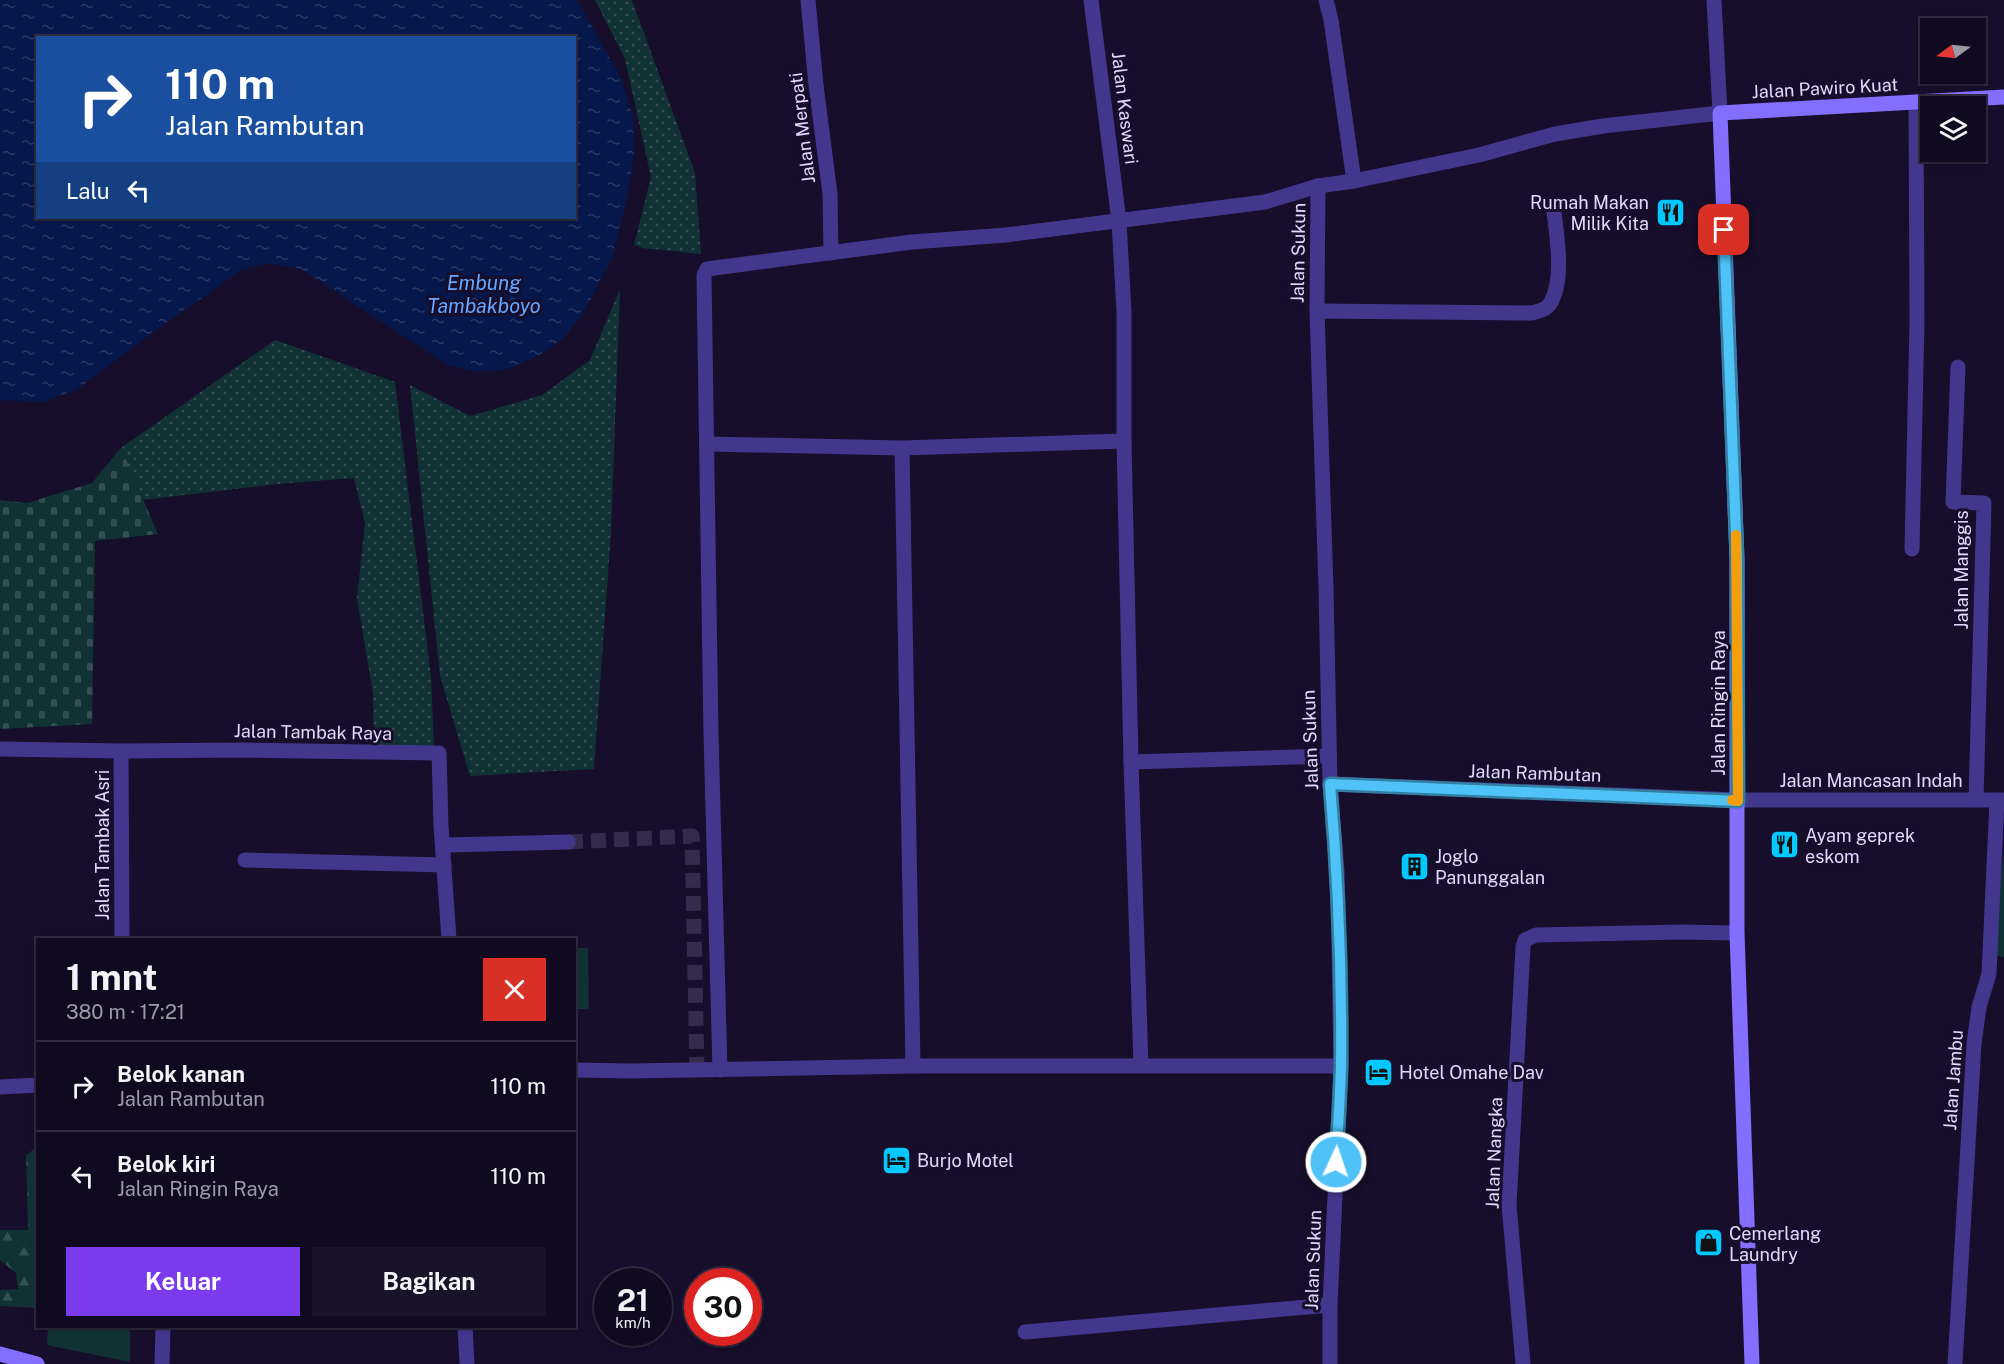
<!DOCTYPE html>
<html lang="id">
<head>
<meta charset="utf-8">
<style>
  body { margin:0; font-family:"Public Sans",sans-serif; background:#191329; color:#f1f3f6; height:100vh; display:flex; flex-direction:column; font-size:22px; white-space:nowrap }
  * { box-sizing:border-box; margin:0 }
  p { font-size:20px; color:#9c9aa5 }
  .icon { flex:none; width:33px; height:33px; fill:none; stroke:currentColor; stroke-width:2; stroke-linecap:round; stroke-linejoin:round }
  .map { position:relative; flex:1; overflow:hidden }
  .drawer { position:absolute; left:36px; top:938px; width:540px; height:390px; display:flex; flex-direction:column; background:#100a20; border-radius:0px; box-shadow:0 2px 4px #0004,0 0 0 2px #302b3e }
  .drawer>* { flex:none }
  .banner { position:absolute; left:36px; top:36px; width:540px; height:183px; border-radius:0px; box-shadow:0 2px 4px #0004,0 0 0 2px #302b3e; background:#1a4fa0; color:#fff; overflow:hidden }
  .needle { width:39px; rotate:255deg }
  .buttons { position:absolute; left:1920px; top:18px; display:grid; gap:12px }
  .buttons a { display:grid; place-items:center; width:66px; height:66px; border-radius:0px; background:#100a20; box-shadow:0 2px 4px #0004,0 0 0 2px #302b3e; font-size:30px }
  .speed { position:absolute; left:594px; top:1268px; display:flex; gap:12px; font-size:30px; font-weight:700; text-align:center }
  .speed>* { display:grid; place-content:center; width:78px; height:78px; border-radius:50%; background:#100a20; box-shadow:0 2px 4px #0004,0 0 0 2px #302b3e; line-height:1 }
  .speed small { font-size:15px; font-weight:400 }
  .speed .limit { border:9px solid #d22; background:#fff; color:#111 }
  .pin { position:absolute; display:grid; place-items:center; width:51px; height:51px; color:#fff; margin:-26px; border-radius:12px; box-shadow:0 3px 9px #0006 }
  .me { position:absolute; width:66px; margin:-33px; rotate:3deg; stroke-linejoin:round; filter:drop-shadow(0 0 4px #0008) }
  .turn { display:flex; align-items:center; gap:21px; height:126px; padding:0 30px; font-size:27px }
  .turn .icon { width:78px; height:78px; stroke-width:2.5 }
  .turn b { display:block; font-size:42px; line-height:51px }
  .then { display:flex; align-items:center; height:57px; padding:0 30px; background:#0003; gap:12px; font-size:22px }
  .round { display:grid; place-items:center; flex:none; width:63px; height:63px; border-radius:0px; background:#191329 }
  .overview { display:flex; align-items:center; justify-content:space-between; height:102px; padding:0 30px }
  h1 { font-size:36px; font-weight:700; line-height:45px }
  .button { display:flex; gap:12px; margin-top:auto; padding:12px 30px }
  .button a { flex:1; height:69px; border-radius:0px; background:#7c3aed; color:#fff; font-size:24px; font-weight:700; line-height:69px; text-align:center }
  .button a+a { background:#191329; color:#f1f3f6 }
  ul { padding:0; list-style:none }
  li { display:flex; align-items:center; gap:18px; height:90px; padding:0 30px; border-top:2px solid #302b3e }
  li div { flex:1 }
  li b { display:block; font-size:22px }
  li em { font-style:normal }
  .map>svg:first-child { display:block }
  .grass { fill:url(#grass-dots) }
  .forest { fill:url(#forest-firs) }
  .cemetery { fill:url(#cemetery-stones) }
  .park { fill:#113235 }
  .water { fill:url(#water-ripples); fill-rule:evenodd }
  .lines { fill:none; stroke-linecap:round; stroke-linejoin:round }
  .street-tunnel { stroke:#342c4a; stroke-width:15; stroke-dasharray:15 8; stroke-linecap:butt }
  .street { stroke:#43368d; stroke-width:15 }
  .secondary { stroke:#836eff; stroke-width:15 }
  .route-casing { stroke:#337fa1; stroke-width:15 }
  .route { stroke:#4fc3f7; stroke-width:10 }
  .slow { stroke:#f59e0b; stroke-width:10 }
  .labels { text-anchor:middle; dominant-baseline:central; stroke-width:6; stroke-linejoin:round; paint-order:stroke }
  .street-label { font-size:18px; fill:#e1d7ff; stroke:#160e2a }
  .poi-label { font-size:18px; fill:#e1d7ff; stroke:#160e2a; text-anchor:start }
  .water-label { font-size:20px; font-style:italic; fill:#65a6ff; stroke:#160e2a }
</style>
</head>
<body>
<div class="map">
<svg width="2004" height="1364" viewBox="0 0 2004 1364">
  <defs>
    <pattern id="grass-dots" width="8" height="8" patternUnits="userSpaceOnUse" patternTransform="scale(1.5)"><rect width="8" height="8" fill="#113235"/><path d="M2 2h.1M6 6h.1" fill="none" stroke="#334f53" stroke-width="1.8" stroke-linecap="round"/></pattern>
    <pattern id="forest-firs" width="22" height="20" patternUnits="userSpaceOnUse" patternTransform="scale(1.5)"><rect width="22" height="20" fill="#113235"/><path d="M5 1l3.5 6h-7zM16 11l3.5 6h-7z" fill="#334f53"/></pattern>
    <pattern id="cemetery-stones" width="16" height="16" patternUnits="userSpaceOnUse" patternTransform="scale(1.5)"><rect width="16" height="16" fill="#113235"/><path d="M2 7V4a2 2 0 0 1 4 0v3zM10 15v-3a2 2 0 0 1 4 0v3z" fill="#334f53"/></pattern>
    <pattern id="water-ripples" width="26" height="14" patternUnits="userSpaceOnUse" patternTransform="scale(1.5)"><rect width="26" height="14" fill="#06174b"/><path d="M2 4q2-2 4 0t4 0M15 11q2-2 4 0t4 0" fill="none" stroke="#2a3866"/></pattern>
  </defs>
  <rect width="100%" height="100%" fill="#160e2a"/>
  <!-- grass -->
  <g class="grass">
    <polygon points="595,0 632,0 695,173 701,254 643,248 634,245 651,177 625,59"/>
    <polygon points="620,289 611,532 594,769 470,776 440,676 410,385 470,416 542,395 590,360"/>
    <polygon points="275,340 395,382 431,677 434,745 388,749 374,745 373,694 357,598 365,523 354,478 278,484 143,500 121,448"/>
  </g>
  <!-- forest -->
  <polygon class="forest" points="37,1147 37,1308 0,1306 0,1290 18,1289 16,1273 0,1260 0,1230 28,1230 26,1155"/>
  <!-- cemetery -->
  <polygon class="cemetery" points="121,448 158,534 95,541 92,724 0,729 0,500 27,503 92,483"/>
  <!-- park -->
  <g class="park">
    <polygon points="2004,847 2004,957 1993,955"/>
    <polygon points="575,948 588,948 589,1009 575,1009"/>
    <polygon points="48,1326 130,1326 130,1362 47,1345"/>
  </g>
  <!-- water -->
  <path class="water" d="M0 0H577L622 80 633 118 634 157 627 197 612 259 581 317 562 339 537 357 501 371 473 372 446 364 301 269 268 263 242 270 169 321 76 390 43 402 0 400ZM38 38H574V218H38Z"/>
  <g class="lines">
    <!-- street-tunnel -->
    <polyline class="street-tunnel" points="568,842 692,836 697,1070"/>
    <!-- street -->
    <g class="street">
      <polyline points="808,0 816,85 830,194 831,253"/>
      <polyline points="1091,0 1119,221 1124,312 1124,441 1131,762 1141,1065"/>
      <polyline points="1326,0 1331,20 1354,181"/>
      <polyline points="1318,186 1317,311 1326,588 1330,784 1337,871 1339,948 1341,1066 1330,1305 1330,1364"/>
      <path d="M1317 311 1531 313C1539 311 1547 310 1551 302 1565 277 1556 231 1553 204"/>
      <polyline points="1958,367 1953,502 1984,503 1976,800"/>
      <polyline points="708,444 902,448 1124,441"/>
      <polyline points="902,448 913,1066"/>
      <polyline points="1912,549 1917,322 1916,102"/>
      <polyline points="0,749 121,751 244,750 439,753 441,826 449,939"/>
      <polyline points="121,751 122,939"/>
      <polyline points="1131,762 1329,756"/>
      <polyline points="1330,784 1738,800 2004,800"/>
      <polyline points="443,845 568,842"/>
      <polyline points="245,860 444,865"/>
      <polyline points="574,1070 631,1071 913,1066 1341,1066"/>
      <polyline points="720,1070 711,734 704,275 707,269 912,242 1006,235 1265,202 1318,186 1354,181 1479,155 1555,134 1603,126 1720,113 1714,0"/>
      <polyline points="0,1087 38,1085"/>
      <polyline points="465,1326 467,1364"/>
      <polyline points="1025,1332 1330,1305"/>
      <polyline points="162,1364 163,1326"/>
      <polyline points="1523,1364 1509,1205 1523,947 1525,940 1536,935 1681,932 1737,933"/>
      <polyline points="1955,1364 1974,1044 1979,1007 1989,974 1997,800"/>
    </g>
    <!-- secondary -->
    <g class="secondary">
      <polyline points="0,1354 37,1364"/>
      <polyline points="1752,1364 1737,933 1737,559 1720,113 2004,97"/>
    </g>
  </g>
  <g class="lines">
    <defs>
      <path id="route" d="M1336 1162C1338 1130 1340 1098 1341 1066 1342 972 1338 878 1330 784L1738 801 1737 559 1724 230"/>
    </defs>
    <!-- route casing -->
    <use href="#route" class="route-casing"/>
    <!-- route -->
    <use href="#route" class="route"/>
    <!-- slow -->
    <polyline class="slow" points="1732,800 1738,801 1736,535"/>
  </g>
  <!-- icons -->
  <defs>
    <symbol id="restaurant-square" viewBox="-11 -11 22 22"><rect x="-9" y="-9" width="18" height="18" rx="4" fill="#03c8ff" stroke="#160e2a"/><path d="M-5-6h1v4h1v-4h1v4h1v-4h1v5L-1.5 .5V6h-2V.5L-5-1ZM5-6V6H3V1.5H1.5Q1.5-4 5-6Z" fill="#111"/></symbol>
    <symbol id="building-square" viewBox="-11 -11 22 22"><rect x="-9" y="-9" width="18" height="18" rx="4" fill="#03c8ff" stroke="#160e2a"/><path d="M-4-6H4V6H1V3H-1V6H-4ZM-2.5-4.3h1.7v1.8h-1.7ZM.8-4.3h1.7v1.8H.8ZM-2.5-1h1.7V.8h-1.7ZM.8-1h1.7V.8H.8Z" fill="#111"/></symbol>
    <symbol id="hotel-square" viewBox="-11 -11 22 22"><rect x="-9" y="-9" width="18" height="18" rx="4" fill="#03c8ff" stroke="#160e2a"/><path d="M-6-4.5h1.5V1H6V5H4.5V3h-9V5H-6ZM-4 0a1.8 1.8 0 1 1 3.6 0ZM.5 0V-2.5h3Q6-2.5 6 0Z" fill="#111"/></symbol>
    <symbol id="shop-square" viewBox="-11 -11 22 22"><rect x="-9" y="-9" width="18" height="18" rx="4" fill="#03c8ff" stroke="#160e2a"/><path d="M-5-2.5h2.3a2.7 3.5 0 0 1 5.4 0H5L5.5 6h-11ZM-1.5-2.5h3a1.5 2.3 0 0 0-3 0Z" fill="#111"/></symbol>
  </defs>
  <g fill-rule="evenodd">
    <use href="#restaurant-square" x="1654" y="196" width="33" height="33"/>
    <use href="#restaurant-square" x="1768" y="828" width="33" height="33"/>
    <use href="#building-square" x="1398" y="850" width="33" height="33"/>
    <use href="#hotel-square" x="1362" y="1056" width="33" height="33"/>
    <use href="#hotel-square" x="880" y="1144" width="33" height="33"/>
    <use href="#shop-square" x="1692" y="1226" width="33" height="33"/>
  </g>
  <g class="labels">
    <!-- street labels -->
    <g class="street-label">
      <text transform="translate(1825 88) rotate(-3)">Jalan Pawiro Kuat</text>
      <text transform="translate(1125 108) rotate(83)">Jalan Kaswari</text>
      <text transform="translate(802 128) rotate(-97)">Jalan Merpati</text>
      <text transform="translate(1298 253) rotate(-89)">Jalan Sukun</text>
      <text transform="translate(1961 570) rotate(-90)">Jalan Manggis</text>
      <text transform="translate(1718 703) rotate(-90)">Jalan Ringin Raya</text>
      <text transform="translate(313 732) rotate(1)">Jalan Tambak Raya</text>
      <text transform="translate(1310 740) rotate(-92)">Jalan Sukun</text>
      <text transform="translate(1535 773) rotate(2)">Jalan Rambutan</text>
      <text x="1871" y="780">Jalan Mancasan Indah</text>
      <text transform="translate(102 845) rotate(-90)">Jalan Tambak Asri</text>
      <text transform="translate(1953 1080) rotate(-86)">Jalan Jambu</text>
      <text transform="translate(1494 1153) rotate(-88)">Jalan Nangka</text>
      <text transform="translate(1313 1260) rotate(-88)">Jalan Sukun</text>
    </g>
    <!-- poi labels -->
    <g class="poi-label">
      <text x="1649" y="202" text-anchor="end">Rumah Makan<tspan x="1649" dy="21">Milik Kita</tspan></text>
      <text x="1805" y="835">Ayam geprek<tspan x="1805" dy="21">eskom</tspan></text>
      <text x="1435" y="856">Joglo<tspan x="1435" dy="21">Panunggalan</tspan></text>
      <text x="1399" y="1072">Hotel Omahe Dav</text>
      <text x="917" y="1160">Burjo Motel</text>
      <text x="1729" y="1233">Cemerlang<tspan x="1729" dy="21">Laundry</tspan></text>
    </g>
    <!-- water labels -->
    <g class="water-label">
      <text x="484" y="283">Embung<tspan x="484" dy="23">Tambakboyo</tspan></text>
    </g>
  </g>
</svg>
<div class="buttons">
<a><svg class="needle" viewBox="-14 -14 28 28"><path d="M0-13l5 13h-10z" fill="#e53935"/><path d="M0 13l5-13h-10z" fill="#9c9aa5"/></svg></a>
<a><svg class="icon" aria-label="layers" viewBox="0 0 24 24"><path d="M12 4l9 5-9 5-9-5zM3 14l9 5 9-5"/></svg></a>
</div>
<div class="speed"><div>21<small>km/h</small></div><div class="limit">30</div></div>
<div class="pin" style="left:1724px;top:230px;background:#d93025"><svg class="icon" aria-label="arrive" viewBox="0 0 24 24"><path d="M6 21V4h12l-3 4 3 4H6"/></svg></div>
<svg class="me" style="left:1336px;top:1162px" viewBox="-20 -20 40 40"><circle r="17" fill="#4fc3f7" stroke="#fff" stroke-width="3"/><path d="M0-11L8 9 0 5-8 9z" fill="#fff"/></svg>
<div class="banner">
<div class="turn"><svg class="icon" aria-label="right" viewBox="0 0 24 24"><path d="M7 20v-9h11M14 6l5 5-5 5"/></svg><div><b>110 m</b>Jalan Rambutan</div></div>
<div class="then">Lalu<svg class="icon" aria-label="left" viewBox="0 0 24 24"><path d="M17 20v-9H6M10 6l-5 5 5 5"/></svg></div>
</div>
<section class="drawer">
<div class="overview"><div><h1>1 mnt</h1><p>380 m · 17:21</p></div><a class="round" style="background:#d93025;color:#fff"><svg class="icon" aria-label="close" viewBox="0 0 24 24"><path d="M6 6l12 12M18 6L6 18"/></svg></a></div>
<ul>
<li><svg class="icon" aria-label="right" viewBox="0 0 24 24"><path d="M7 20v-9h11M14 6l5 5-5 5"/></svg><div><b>Belok kanan</b><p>Jalan Rambutan</p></div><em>110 m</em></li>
<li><svg class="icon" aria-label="left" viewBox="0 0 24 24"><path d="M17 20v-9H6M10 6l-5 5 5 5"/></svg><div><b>Belok kiri</b><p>Jalan Ringin Raya</p></div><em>110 m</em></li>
</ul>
<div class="button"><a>Keluar</a><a>Bagikan</a></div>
</section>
</div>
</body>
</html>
